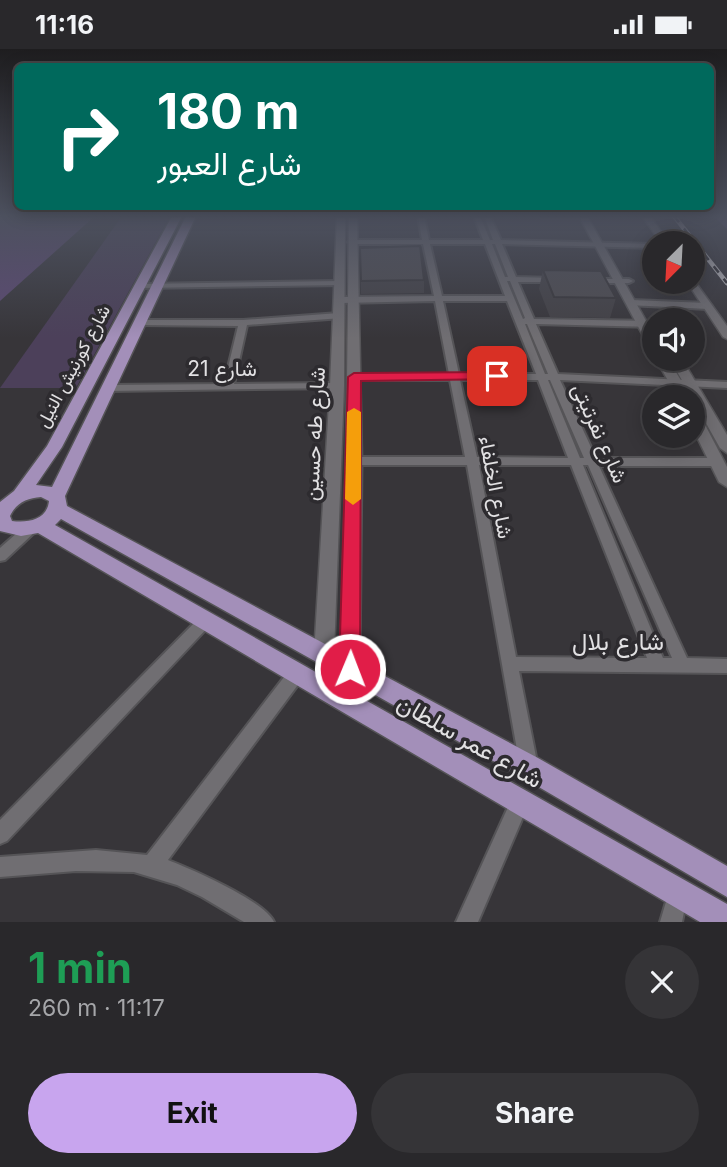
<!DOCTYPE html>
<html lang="en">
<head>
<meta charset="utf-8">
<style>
  body { margin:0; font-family:Inter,Vazirmatn,sans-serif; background:#353437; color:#f1f3f6; height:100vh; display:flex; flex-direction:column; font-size:26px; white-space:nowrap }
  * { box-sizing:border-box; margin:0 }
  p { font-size:23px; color:#a5a6a9 }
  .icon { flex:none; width:38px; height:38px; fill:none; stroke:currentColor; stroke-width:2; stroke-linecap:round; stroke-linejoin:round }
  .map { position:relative; height:873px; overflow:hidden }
  .panel { display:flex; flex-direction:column; background:#29282b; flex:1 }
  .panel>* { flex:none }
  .top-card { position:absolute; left:14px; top:14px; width:700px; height:147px; border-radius:10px; box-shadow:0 4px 18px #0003,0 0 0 2px #454447; background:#00695c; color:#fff; overflow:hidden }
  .needle { width:46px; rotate:204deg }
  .tools { position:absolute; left:642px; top:182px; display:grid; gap:14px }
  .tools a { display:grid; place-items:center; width:63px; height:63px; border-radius:50%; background:#29282b; box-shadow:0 4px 18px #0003,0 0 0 2px #454447; font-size:35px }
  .pin { position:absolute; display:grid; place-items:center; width:60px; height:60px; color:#fff; margin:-30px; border-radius:14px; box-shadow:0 4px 10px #0006 }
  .me { position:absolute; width:77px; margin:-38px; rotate:1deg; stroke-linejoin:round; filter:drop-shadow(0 0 5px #0008) }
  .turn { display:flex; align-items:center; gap:24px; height:147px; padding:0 28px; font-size:32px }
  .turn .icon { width:91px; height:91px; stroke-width:2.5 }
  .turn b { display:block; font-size:49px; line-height:60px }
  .round { display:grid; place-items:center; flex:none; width:74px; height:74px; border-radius:37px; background:#353437 }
  .overview { display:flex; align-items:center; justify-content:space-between; height:119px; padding:0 28px }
  h1 { font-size:42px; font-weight:700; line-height:52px; color:#1e9e55 }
  .button { display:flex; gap:14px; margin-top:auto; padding:14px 28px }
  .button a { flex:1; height:80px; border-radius:42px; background:#c8a5ee; color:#111; font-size:28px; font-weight:700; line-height:80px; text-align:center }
  .button a+a { background:#353437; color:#f1f3f6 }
  .status { display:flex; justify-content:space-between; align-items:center; height:49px; padding:0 35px; background:#29282b; direction:ltr }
  .status svg { height:19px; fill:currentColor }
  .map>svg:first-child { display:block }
  .green { fill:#4c405a }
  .water { fill:#5e4975 }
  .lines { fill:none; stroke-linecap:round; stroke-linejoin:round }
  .canal { fill:#5e4975; fill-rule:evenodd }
  .minor-casing { stroke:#555457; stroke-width:4 }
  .secondary-casing { stroke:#555457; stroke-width:3 }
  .primary-casing { stroke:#555457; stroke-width:3 }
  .minor { fill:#706e72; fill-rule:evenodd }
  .secondary { fill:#706e72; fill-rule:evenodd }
  .primary { fill:#a38fb9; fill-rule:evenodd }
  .rail-casing { stroke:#c6c4c7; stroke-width:4.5 }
  .rail { stroke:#2d2b2f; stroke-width:2.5; stroke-dasharray:8; stroke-linecap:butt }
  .wall { fill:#434145 }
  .building { fill:#4e4c50; stroke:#373538; stroke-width:2 }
  .route { fill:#e11d48; stroke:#92132f; stroke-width:2 }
  .slow { fill:#f59e0b }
  .labels { text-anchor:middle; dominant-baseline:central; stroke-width:7; stroke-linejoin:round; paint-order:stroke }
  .far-street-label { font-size:18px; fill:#e2e1e3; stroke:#2d2b2f }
  .street-label { font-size:21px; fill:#e2e1e3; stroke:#2d2b2f }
  .near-street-label { font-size:24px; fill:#e2e1e3; stroke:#2d2b2f }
</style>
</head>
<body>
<div class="status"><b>11:16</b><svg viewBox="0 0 49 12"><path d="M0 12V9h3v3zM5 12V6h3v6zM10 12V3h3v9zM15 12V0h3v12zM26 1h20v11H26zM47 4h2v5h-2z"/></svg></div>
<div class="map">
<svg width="727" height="873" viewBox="0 0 727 873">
  <rect width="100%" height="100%" fill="#373539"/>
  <!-- green -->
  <polygon class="green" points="122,167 170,167 76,339 0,339"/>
  <!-- water -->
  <polygon class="water" points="0,167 95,167 0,252"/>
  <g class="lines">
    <!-- canal -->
    <polygon class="canal" points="714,167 722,167 727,172 727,180"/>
    <defs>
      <g id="minor">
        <path d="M418 167H424L429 191H483L474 167H480L490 191H493L484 167H490L501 191 654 195V199L502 195 516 228 555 229 559 231 555 233H518L534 270 654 272V278L536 275 558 325 727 333V339L560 331 596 409H718L724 413 718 417H599L687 609 727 610V624L519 622 538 718 535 724 529 727 523 724 520 718 467 416H354L348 412 354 408H465L450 331H354L349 328 354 325H449L435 252 340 254 336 251 340 248 434 247 423 195H352L348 193 352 191H422ZM430 195H485L505 247H442ZM492 195H495L508 228H505ZM507 232H510L525 269 523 270ZM443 252H507L536 325H459ZM525 275H527L548 325H545ZM460 331H538L568 409 477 408ZM548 331H550L584 409H580ZM479 416H571L647 609 516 608ZM583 416H588L672 609H663Z"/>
        <polygon points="539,167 586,167 583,169 542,169"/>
        <polygon points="588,230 629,230 633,232 629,234 588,234"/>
        <polygon points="340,232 344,234 343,236 139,239 135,237 139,235"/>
        <polygon points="631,251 708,254 712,257 708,260 628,256 627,254"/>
        <polygon points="339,264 343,267 342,269 247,276 234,335 337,334 341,335 341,339 107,342 102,339 107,336 224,335 238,277 140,276 136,273 137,271 243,271"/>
        <polygon points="31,474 36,476 38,479 36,482 5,511 0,512 0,499 26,476"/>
        <polygon points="206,565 211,567 214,571 211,575 7,792 0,795 0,771 201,567"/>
        <path d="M297 617 303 619 305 624 303 629 168 811C191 820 265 852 274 873H244L202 848 177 836 134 823 76 822 0 828V808L96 801 147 806 291 619Z"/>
        <polygon points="520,745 527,747 529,754 478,873 456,873 513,747"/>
        <polygon points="678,833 685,836 688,843 682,873 660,873 671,836"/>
      </g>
      <g id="secondary">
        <polygon points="337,167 345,167 344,337 334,606 331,612 324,615 317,612 314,606 330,337"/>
        <polygon points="349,167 357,167 362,412 360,620 357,627 350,629 343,627 340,620 346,412"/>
        <polygon points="579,167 587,167 654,286 654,299 648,296"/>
        <polygon points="642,167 650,167 669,194 661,194"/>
        <polygon points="693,230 727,277 727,290 723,288 687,233 693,233"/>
        <polygon points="656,310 668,310 691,348 677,348"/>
        <polygon points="670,310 682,310 727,386 727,404 720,399"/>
        <polygon points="693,362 700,366 727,418 727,438 719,433 693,380"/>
      </g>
      <path id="primary" d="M172 167H182L62 398 36 436 52 438 186 167H196L65 447 67 457 538 709 727 817V848L520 727 61 470 55 476 727 855V873H700L38 484 21 487 0 482V453L14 442 47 397ZM41 448 49 452C47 471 28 474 12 472L10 467C16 454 27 449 41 448Z"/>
    </defs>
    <!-- minor casing -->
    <use href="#minor" class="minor-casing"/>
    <!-- secondary casing -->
    <use href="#secondary" class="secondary-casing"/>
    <!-- primary casing -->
    <use href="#primary" class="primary-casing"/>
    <!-- minor -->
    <use href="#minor" class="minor"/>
    <!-- secondary -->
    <use href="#secondary" class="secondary"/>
    <!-- primary -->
    <use href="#primary" class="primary"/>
    <defs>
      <polyline id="rail" points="674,167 727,234"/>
    </defs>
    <!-- rail casing -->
    <use href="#rail" class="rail-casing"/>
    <!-- rail -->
    <use href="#rail" class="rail"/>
  </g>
  <!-- wall -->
  <g class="wall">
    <polygon points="360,199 424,231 424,244 361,245"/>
    <polygon points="543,221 616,249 610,269 550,268 539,240"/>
  </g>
  <!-- building -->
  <g class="building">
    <polygon points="420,197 424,231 361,232 360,199"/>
    <polygon points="543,221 601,222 616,249 554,248"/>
  </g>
  <!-- sky -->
  <linearGradient id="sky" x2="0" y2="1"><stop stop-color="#1e1d1f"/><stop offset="0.58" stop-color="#4d515f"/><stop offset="1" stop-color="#4d515f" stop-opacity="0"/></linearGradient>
  <rect width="727" height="289" fill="url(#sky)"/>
  <!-- route -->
  <polygon class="route" points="497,323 501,325 501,330 361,332 360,620 357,627 350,630 342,627 339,620 348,328 354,324"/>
  <!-- slow -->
  <polygon class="slow" points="354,359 361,363 361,450 353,456 345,450 347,363"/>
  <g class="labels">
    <!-- far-street labels -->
    <g class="far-street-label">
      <text transform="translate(73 317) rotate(-62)">شارع كورنيش النيل</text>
    </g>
    <!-- street labels -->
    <g class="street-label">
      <text x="222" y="319">شارع 21</text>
      <text transform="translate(600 384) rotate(66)">شارع نفرتيتى</text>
      <text transform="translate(314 385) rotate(-87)">شارع طه حسين</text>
      <text transform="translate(496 438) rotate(79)">شارع الخلفاء</text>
    </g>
    <!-- near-street labels -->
    <g class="near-street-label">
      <text x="618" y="592">شارع بلال</text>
      <text transform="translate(470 692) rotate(30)">شارع عمر سلطان</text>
    </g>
  </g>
</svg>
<div class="tools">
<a><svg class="needle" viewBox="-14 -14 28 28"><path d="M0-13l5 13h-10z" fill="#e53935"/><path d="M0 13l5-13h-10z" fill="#a5a6a9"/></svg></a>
<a><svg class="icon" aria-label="sound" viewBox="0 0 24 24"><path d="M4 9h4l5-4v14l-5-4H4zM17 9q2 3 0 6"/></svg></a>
<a><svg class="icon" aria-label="layers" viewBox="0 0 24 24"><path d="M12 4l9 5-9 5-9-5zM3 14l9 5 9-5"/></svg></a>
</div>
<div class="pin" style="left:497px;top:327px;background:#d93025"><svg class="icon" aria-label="arrive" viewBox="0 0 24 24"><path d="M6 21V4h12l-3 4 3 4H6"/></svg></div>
<svg class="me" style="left:350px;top:620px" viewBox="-20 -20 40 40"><circle r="17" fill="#e11d48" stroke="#fff" stroke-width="3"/><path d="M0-11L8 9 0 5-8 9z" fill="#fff"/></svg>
<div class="top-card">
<div class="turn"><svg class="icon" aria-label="right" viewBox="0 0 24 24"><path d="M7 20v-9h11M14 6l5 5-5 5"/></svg><div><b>180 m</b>شارع العبور</div></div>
</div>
</div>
<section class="panel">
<div class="overview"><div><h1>1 min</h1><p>260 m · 11:17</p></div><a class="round"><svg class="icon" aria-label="close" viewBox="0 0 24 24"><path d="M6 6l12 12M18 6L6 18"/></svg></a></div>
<div class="button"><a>Exit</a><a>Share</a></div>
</section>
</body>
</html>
